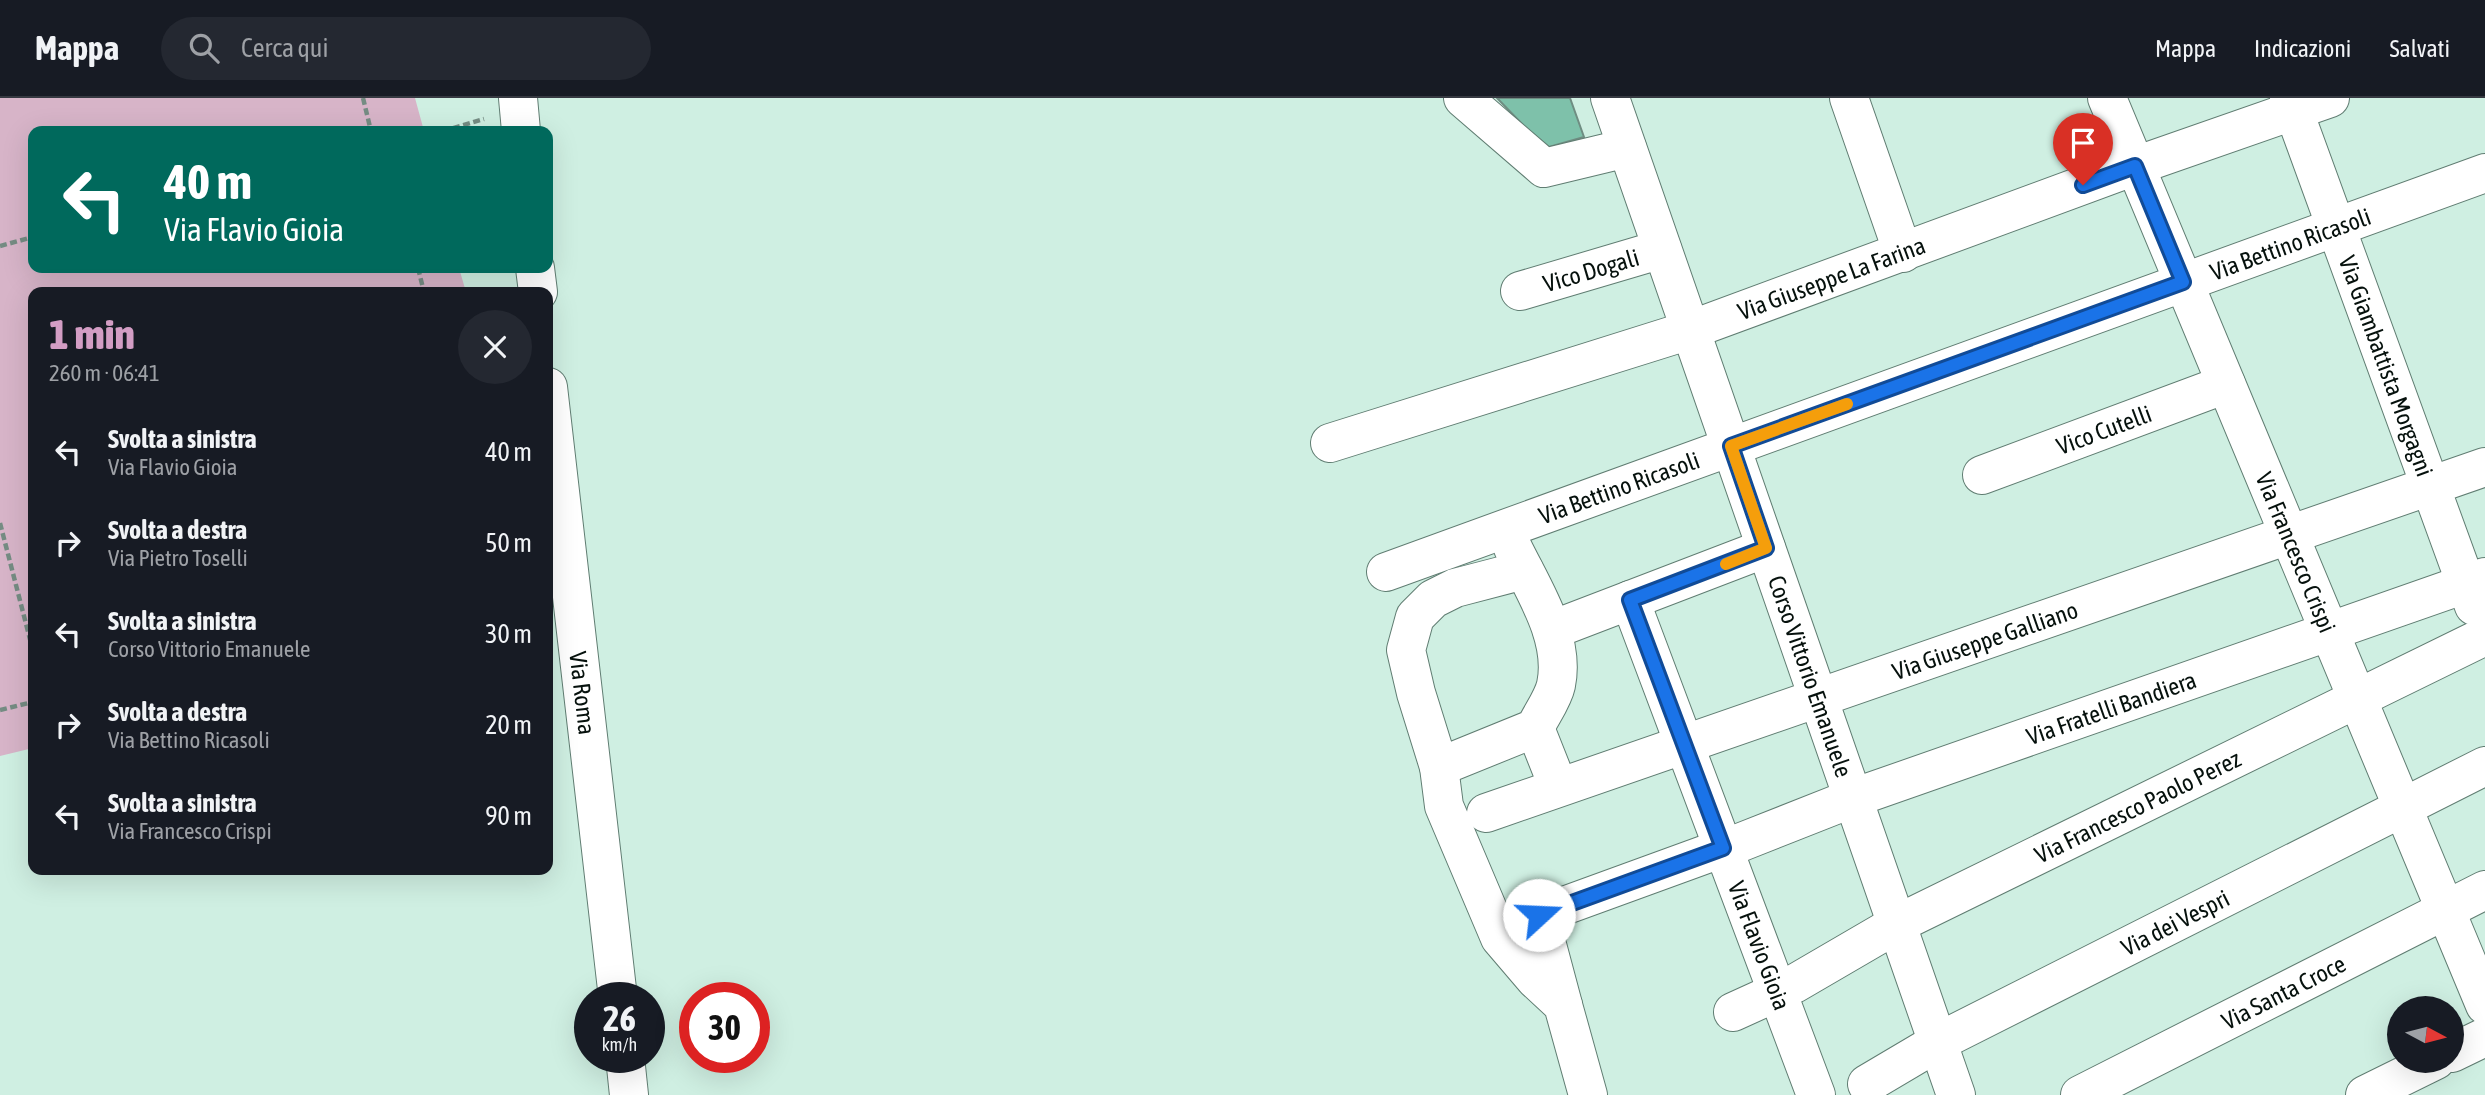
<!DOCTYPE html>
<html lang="it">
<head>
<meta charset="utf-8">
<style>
  body { margin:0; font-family:"Asap Condensed",sans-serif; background:#242831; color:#f1f3f6; height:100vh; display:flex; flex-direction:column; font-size:26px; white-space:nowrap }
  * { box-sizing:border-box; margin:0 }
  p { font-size:23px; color:#9ea1a6 }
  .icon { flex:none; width:38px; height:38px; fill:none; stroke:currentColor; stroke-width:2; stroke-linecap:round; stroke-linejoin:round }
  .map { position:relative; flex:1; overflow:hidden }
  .drawer { position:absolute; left:28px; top:189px; width:525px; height:588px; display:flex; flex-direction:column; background:#171b24; border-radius:14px; box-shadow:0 7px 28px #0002 }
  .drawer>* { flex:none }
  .top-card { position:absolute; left:28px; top:28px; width:525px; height:147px; border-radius:14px; box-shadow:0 7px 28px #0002; background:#00695c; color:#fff; overflow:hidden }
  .needle { width:46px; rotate:97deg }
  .fabs { position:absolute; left:2387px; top:898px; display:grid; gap:14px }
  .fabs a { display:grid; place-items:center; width:77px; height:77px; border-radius:50%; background:#171b24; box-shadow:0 7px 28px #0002; font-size:35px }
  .speed { position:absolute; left:574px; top:884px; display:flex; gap:14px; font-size:35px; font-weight:700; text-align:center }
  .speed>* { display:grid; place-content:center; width:91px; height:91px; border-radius:50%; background:#171b24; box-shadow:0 7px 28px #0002; line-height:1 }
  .speed small { font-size:18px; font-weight:400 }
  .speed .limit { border:10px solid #d22; background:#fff; color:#111 }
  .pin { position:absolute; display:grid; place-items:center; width:60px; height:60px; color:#fff; margin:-72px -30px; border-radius:50% 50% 50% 0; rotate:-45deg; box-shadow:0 0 7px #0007 }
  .pin .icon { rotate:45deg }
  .me { position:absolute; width:77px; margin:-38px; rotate:70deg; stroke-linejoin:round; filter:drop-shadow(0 0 5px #0008) }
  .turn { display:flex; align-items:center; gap:24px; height:147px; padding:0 21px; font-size:32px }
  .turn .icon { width:91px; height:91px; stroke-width:2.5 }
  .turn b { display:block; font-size:49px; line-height:60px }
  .round { display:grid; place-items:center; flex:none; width:74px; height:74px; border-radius:37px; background:#242831 }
  .head { display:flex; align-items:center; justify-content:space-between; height:119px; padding:0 21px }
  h1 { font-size:42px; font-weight:800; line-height:52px; color:#d39dc4 }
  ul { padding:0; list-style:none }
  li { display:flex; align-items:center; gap:21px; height:91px; padding:0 21px }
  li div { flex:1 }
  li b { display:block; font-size:26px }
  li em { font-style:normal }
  header { display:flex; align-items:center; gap:42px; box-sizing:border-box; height:98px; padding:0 35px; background:#171b24; border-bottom:2px solid #363941 }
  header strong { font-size:33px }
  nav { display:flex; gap:38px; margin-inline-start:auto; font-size:24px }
  .search { width:490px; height:63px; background:#242831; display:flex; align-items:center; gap:18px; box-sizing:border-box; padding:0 24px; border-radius:38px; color:#9ea1a6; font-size:26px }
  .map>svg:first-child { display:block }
  .green { fill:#d7b4c8 }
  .building { fill:#7ec1aa; stroke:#6f8d82; stroke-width:2 }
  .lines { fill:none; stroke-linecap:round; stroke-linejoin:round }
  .street-casing { stroke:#607d72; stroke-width:40 }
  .secondary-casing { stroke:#607d72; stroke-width:40 }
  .path { stroke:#758c83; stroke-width:4.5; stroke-dasharray:7 3.5; stroke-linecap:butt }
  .street { stroke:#fff; stroke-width:38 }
  .secondary { stroke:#fff; stroke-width:38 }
  .route-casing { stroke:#114b97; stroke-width:18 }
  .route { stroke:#1a73e8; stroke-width:12 }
  .slow { stroke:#f59e0b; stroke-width:12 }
  .labels { text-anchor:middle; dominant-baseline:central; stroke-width:6; stroke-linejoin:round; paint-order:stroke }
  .street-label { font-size:24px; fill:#06110d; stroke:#cfefe2 }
</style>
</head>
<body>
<header>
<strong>Mappa</strong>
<div class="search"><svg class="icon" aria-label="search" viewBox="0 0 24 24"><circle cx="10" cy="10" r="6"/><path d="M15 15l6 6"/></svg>Cerca qui</div>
<nav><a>Mappa</a><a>Indicazioni</a><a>Salvati</a></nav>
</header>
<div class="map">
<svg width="2485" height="997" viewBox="0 0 2485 997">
  <rect width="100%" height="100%" fill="#cfefe2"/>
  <!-- green -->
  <polygon class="green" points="0,0 415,0 424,33 33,33 33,170 459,170 466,194 33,194 33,650 0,658"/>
  <!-- building -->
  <polygon class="building" points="1497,0 1570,0 1584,39 1549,49 1525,29"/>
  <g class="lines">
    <defs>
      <g id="street">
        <polyline points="1463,0 1544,70 1627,50"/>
        <polyline points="1849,0 1903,155"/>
        <path id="s1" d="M2107 0 2485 907"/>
        <path id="s2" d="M2289 0 2474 508"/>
        <path id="s3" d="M1520 193 1662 151"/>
        <path id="s4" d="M1330 345 1690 232 2135 68 2330 0"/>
        <path id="s5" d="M1982 377 2226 286"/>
        <polyline points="1524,472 1455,490 1433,501 1415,519 1406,552 1416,595 1439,669 1444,708 1500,840 1535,881 1563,907 1588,997"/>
        <path id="s6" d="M1386 474 2485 75"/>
        <path id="s7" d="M1630 502 1816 997"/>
        <polyline points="1552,532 1766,450"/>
        <polyline points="1535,630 1558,688"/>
        <path d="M1439 669 1535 630C1541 617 1553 601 1556 587 1566 540 1533 491 1513 450"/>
        <path id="s8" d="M1486 715 2485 369"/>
        <path id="s9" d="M1739 745 1853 700 2485 479"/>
        <path id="s10" d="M1794 886 1897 826 2485 538"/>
        <polyline points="1563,907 1539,817 1723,750"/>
        <polyline points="1733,914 1777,894"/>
        <polyline points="2452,955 2485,939"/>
        <path id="s11" d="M1867 986 1938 944 2485 668"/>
        <path id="s12" d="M2080 997 2485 792"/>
        <polyline points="2365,997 2436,962"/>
      </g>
      <g id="secondary">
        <polyline points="518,0 521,33"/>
        <path id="s13" d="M1610 0 1956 997"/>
        <polyline points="535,170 538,194"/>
        <path id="s14" d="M548 289 618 900"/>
        <polyline points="625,959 629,997"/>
      </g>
    </defs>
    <!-- street casing -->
    <use href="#street" class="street-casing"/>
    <!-- secondary casing -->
    <use href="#secondary" class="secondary-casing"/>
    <!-- path -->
    <g class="path">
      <polyline points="363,0 371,33"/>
      <polyline points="443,33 484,21"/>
      <polyline points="0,148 33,139"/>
      <polyline points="418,170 424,194"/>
      <polyline points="0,425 33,553"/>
      <polyline points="0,612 33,604"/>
    </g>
    <!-- street -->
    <use href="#street" class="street"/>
    <!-- secondary -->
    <use href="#secondary" class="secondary"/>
  </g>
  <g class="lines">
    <defs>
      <polyline id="route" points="1539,817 1723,750 1630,502 1766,450 1731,348 2183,184 2135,68 2083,87"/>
    </defs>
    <!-- route casing -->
    <use href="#route" class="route-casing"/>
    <!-- route -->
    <use href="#route" class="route"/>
    <!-- slow -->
    <polyline class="slow" points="1726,466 1766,450 1731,348 1847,306"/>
  </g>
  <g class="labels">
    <!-- street labels -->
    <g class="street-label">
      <text stroke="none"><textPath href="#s6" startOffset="962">Via Bettino Ricasoli</textPath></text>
      <text stroke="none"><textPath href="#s3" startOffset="74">Vico Dogali</textPath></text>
      <text stroke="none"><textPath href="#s4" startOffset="528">Via Giuseppe La Farina</textPath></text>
      <text stroke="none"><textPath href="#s2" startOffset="285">Via Giambattista Morgagni</textPath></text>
      <text stroke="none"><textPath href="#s5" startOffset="130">Vico Cutelli</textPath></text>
      <text stroke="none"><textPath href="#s6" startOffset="248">Via Bettino Ricasoli</textPath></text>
      <text stroke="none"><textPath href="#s1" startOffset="492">Via Francesco Crispi</textPath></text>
      <text stroke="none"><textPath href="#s8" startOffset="528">Via Giuseppe Galliano</textPath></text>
      <text stroke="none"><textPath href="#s13" startOffset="612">Corso Vittorio Emanuele</textPath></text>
      <text stroke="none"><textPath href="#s14" startOffset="308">Via Roma</textPath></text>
      <text stroke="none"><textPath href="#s9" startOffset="396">Via Fratelli Bandiera</textPath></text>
      <text stroke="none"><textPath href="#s10" startOffset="387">Via Francesco Paolo Perez</textPath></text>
      <text stroke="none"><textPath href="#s11" startOffset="348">Via dei Vespri</textPath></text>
      <text stroke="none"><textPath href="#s7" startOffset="369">Via Flavio Gioia</textPath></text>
      <text stroke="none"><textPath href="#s12" startOffset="228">Via Santa Croce</textPath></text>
    </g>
  </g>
</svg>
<div class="fabs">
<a><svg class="needle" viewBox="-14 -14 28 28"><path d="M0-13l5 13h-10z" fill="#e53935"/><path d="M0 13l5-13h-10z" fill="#9ea1a6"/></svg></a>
</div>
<div class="speed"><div>26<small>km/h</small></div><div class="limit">30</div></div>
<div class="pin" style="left:2083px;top:87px;background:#d93025"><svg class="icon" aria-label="arrive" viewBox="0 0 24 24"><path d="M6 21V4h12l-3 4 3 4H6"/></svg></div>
<svg class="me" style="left:1539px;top:817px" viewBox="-20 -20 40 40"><circle r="19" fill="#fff"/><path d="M0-13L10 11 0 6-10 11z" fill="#1a73e8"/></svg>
<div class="top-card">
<div class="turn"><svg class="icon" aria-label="left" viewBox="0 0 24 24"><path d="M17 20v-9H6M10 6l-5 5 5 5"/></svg><div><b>40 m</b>Via Flavio Gioia</div></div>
</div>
<section class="drawer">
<div class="head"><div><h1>1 min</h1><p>260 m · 06:41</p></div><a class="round"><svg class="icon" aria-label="close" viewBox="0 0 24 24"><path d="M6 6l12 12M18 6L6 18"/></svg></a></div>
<ul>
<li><svg class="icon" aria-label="left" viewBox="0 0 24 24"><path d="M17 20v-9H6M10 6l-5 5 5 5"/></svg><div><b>Svolta a sinistra</b><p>Via Flavio Gioia</p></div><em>40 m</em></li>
<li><svg class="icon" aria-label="right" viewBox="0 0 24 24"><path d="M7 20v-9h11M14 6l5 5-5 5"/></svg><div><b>Svolta a destra</b><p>Via Pietro Toselli</p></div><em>50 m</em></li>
<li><svg class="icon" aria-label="left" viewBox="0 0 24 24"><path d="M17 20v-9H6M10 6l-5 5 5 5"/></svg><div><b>Svolta a sinistra</b><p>Corso Vittorio Emanuele</p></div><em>30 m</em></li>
<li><svg class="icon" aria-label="right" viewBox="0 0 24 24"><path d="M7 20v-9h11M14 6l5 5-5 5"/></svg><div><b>Svolta a destra</b><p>Via Bettino Ricasoli</p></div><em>20 m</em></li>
<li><svg class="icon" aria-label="left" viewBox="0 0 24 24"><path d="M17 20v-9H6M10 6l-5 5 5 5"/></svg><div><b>Svolta a sinistra</b><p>Via Francesco Crispi</p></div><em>90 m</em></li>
</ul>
</section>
</div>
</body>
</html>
